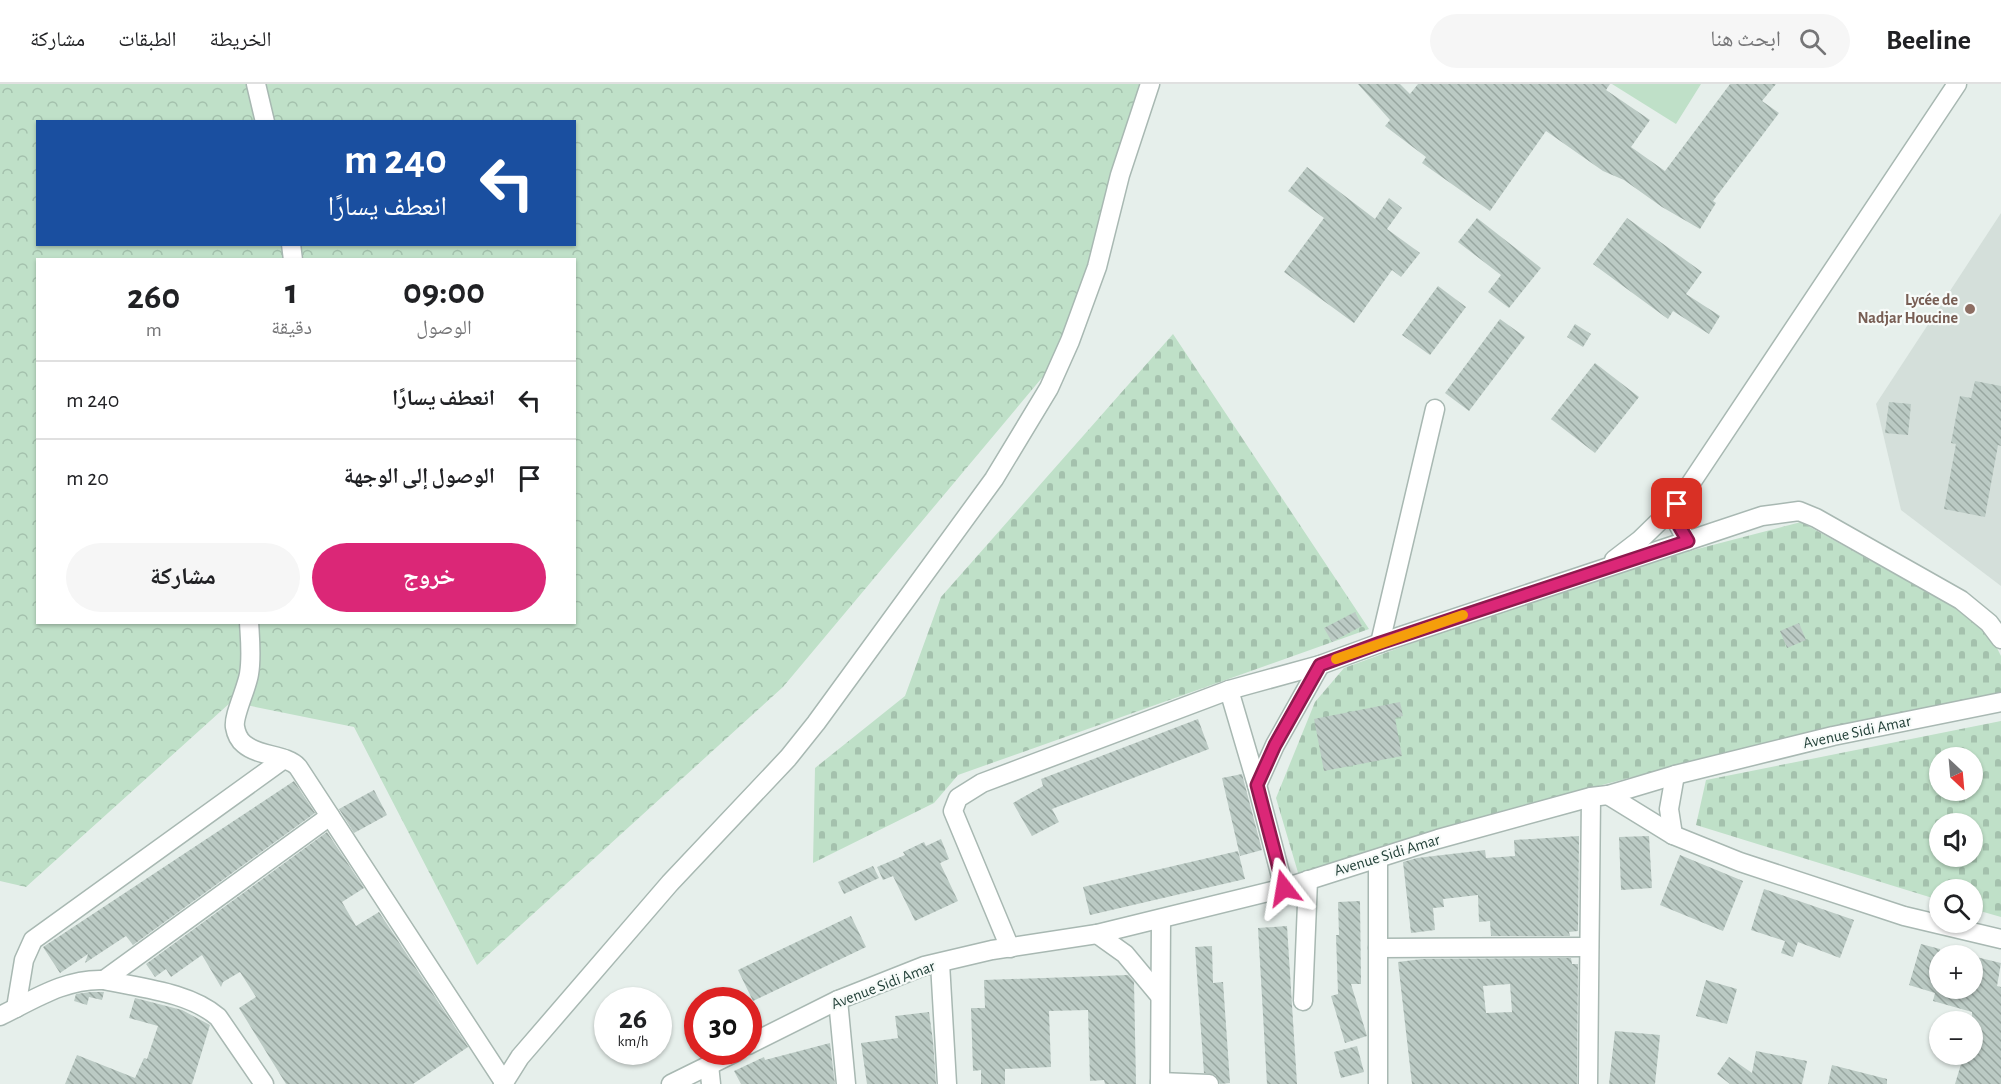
<!DOCTYPE html>
<html lang="ar">
<head>
<meta charset="utf-8">
<style>
  body { margin:0; font-family:"Alegreya Sans","Noto Naskh Arabic",sans-serif; background:#f6f6f6; color:#202124; direction:rtl; height:100vh; display:flex; flex-direction:column; font-size:22px; white-space:nowrap }
  * { box-sizing:border-box; margin:0 }
  p { font-size:20px; color:#757577 }
  .icon { flex:none; width:33px; height:33px; fill:none; stroke:currentColor; stroke-width:2; stroke-linecap:round; stroke-linejoin:round }
  .map { position:relative; flex:1; overflow:hidden; direction:ltr }
  .side { position:absolute; left:36px; top:174px; width:540px; height:366px; display:flex; flex-direction:column; background:#fff; border-radius:0px; box-shadow:0 2px 4px #0004; direction:rtl }
  .side>* { flex:none }
  .guide { position:absolute; left:36px; top:36px; width:540px; height:126px; border-radius:0px; box-shadow:0 2px 4px #0004; direction:rtl; background:#1a4fa0; color:#fff; overflow:hidden }
  .needle { width:39px; rotate:154deg }
  .controls { position:absolute; left:1929px; top:663px; display:grid; gap:12px }
  .controls a { display:grid; place-items:center; width:54px; height:54px; border-radius:50%; background:#fff; box-shadow:0 2px 4px #0004; font-size:30px }
  .speed { position:absolute; left:594px; top:903px; display:flex; gap:12px; font-size:30px; font-weight:700; text-align:center }
  .speed>* { display:grid; place-content:center; width:78px; height:78px; border-radius:50%; background:#fff; box-shadow:0 2px 4px #0004; line-height:1 }
  .speed small { font-size:15px; font-weight:400 }
  .speed .limit { border:9px solid #d22; background:#fff; color:#111 }
  .pin { position:absolute; display:grid; place-items:center; width:51px; height:51px; color:#fff; margin:-26px; border-radius:12px; box-shadow:0 3px 9px #0006 }
  .me { position:absolute; width:66px; margin:-33px; rotate:346deg; stroke-linejoin:round; filter:drop-shadow(0 0 4px #0008) }
  .turn { display:flex; align-items:center; gap:21px; height:126px; padding:0 30px; font-size:27px }
  .turn .icon { width:78px; height:78px; stroke-width:2.5 }
  .turn b { display:block; font-size:42px; line-height:51px }
  .eta { display:flex; justify-content:space-evenly; align-items:center; height:102px; text-align:center }
  .eta b { font-size:36px; font-weight:700; line-height:42px }
  .button { display:flex; gap:12px; margin-top:auto; padding:12px 30px }
  .button a { flex:1; height:69px; border-radius:36px; background:#db2777; color:#fff; font-size:24px; font-weight:700; line-height:69px; text-align:center }
  .button a+a { background:#f6f6f6; color:#202124 }
  ul { padding:0; list-style:none }
  li { display:flex; align-items:center; gap:18px; height:78px; padding:0 30px; border-top:2px solid #e0e0e0 }
  li div { flex:1 }
  li b { display:block; font-size:22px }
  li em { font-style:normal }
  header { display:flex; align-items:center; gap:36px; box-sizing:border-box; height:84px; padding:0 30px; background:#fff; border-bottom:2px solid #e0e0e0 }
  header strong { font-size:28px }
  nav { display:flex; gap:33px; margin-inline-start:auto; font-size:21px }
  .search { width:420px; height:54px; background:#f6f6f6; display:flex; align-items:center; gap:15px; box-sizing:border-box; padding:0 21px; border-radius:33px; color:#757577; font-size:22px }
  .map>svg:first-child { display:block }
  .built { fill:#d4dfda }
  .green { fill:#bfe0c8 }
  .forest { fill:url(#forest-crowns); fill-rule:evenodd }
  .cemetery { fill:url(#cemetery-stones); fill-rule:evenodd }
  .building { fill:url(#building-back-hatch); fill-rule:evenodd }
  .lines { fill:none; stroke-linecap:round; stroke-linejoin:round }
  .minor-casing { stroke:#a8b8b2; stroke-width:21 }
  .minor { stroke:#fff; stroke-width:18 }
  .route-casing { stroke:#8e194d; stroke-width:15 }
  .route { stroke:#db2777; stroke-width:10 }
  .slow { stroke:#f59e0b; stroke-width:10 }
  .education-dot { fill:#8d6e63; stroke:#f7fbf9; stroke-width:2 }
  .labels { text-anchor:middle; dominant-baseline:central; stroke-width:4.5; stroke-linejoin:round; paint-order:stroke }
  .education-label { font-size:16px; font-weight:bold; fill:#785e54; stroke:#f7fbf9; text-anchor:end }
  .street-label { font-size:16px; fill:#24423a; stroke:#f7fbf9 }
</style>
</head>
<body>
<header>
<strong>Beeline</strong>
<div class="search"><svg class="icon" aria-label="search" viewBox="0 0 24 24"><circle cx="10" cy="10" r="6"/><path d="M15 15l6 6"/></svg>ابحث هنا</div>
<nav><a>الخريطة</a><a>الطبقات</a><a>مشاركة</a></nav>
</header>
<div class="map">
<svg width="2001" height="1000" viewBox="0 0 2001 1000">
  <defs>
    <pattern id="forest-crowns" width="20" height="18" patternUnits="userSpaceOnUse" patternTransform="scale(1.5)"><rect width="20" height="18" fill="#bfe0c8"/><path d="M2 6a3 3 0 1 1 6 0M12 15a3 3 0 1 1 6 0" fill="none" stroke="#a4c1ad"/></pattern>
    <pattern id="cemetery-stones" width="16" height="16" patternUnits="userSpaceOnUse" patternTransform="scale(1.5)"><rect width="16" height="16" fill="#bfe0c8"/><path d="M2 7V4a2 2 0 0 1 4 0v3zM10 15v-3a2 2 0 0 1 4 0v3z" fill="#a4c1ad"/></pattern>
    <pattern id="building-back-hatch" width="6" height="6" patternUnits="userSpaceOnUse" patternTransform="scale(1.5)"><rect width="6" height="6" fill="#bbcac4"/><path d="M-1 5l2 2M0 0l6 6M5-1l2 2" fill="none" stroke="#98a6a0"/></pattern>
  </defs>
  <rect width="100%" height="100%" fill="#e6efeb"/>
  <!-- built -->
  <polygon class="built" points="2001,129 2001,502 1901,426 1876,320"/>
  <!-- green -->
  <polygon class="green" points="1612,0 1701,0 1676,40"/>
  <!-- forest -->
  <path class="forest" d="M0 0H1149L1072 258 783 603 477 881 354 643 231 618 26 803 0 797ZM38 38H574V160H38ZM38 176H574V538H38Z"/>
  <!-- cemetery -->
  <g class="cemetery">
    <polygon points="1173,250 1369,545 958,691 934,719 813,779 815,684 905,612 941,513"/>
    <polygon points="1801,438 1985,540 2001,572 2001,611 1683,680 1502,727 1299,792 1276,714 1315,618 1344,584 1605,489"/>
    <path d="M2001 637V833L1973 825 1972 806H1940L1939 816 1696 741 1706 696ZM1940 674H1972V706H1940ZM1940 740H1972V772H1940Z"/>
  </g>
  <!-- building -->
  <g class="building">
    <polygon points="1358,0 1400,0 1410,10 1418,0 1610,0 1606,6 1650,36 1631,63 1665,87 1730,0 1776,0 1762,17 1779,29 1713,117 1716,119 1700,145 1662,123 1624,96 1603,87 1546,47 1490,127 1422,79 1426,73 1385,42 1390,36"/>
    <polygon points="1307,83 1375,135 1389,114 1402,124 1387,145 1420,169 1401,193 1392,186 1354,239 1284,188 1324,134 1288,107"/>
    <polygon points="1477,134 1541,184 1509,224 1488,208 1501,191 1458,158"/>
    <polygon points="1627,134 1702,188 1686,210 1720,232 1709,250 1673,227 1668,235 1593,180"/>
    <polygon points="1438,202 1466,223 1430,271 1402,251"/>
    <polygon points="1500,235 1525,253 1469,327 1445,309"/>
    <polygon points="1575,240 1591,250 1583,263 1567,253"/>
    <polygon points="1595,279 1639,313 1595,369 1551,335"/>
    <polygon points="1975,297 2001,302 2001,362 1998,361 1985,433 1944,425 1956,360 1951,359 1960,312 1971,314"/>
    <polygon points="1889,318 1911,320 1908,351 1885,349"/>
    <polygon points="1355,528 1362,542 1332,558 1324,544"/>
    <polygon points="1799,539 1806,556 1787,564 1780,547"/>
    <polygon points="1400,618 1403,632 1395,634 1402,672 1324,687 1314,635"/>
    <polygon points="1198,635 1209,665 1052,725 1059,738 1032,752 1013,719 1043,702 1041,695"/>
    <polygon points="1242,690 1262,766 1240,772 1222,694"/>
    <polygon points="294,697 315,729 133,861 126,852 85,879 88,870 60,889 43,863"/>
    <polygon points="374,706 387,731 354,749 339,725"/>
    <polygon points="327,748 364,804 342,818 356,842 379,828 468,963 413,1000 286,1000 239,924 256,913 240,888 223,898 221,903 202,871 171,893 166,885 155,893 146,880"/>
    <polygon points="1579,752 1578,847 1569,848 1570,852 1491,852 1490,837 1479,838 1478,811 1443,815 1444,823 1433,824 1435,846 1411,849 1403,778 1417,774 1485,766 1486,774 1515,772 1514,756"/>
    <polygon points="1649,752 1652,804 1621,806 1619,753"/>
    <polygon points="941,755 949,775 940,779 958,817 915,837 893,792 883,796 877,783 905,771 903,768 924,758 926,762"/>
    <polygon points="1238,767 1245,795 1090,831 1083,803"/>
    <polygon points="1680,771 1743,797 1723,847 1660,821"/>
    <polygon points="873,782 879,794 844,810 838,798"/>
    <polygon points="1764,805 1854,836 1840,874 1798,858 1793,873 1781,869 1785,857 1751,846"/>
    <polygon points="1360,817 1361,900 1351,900 1367,952 1345,959 1331,912 1338,910 1336,851 1339,851 1338,818"/>
    <polygon points="851,832 866,863 753,917 738,886"/>
    <polygon points="1287,842 1297,1000 1267,1000 1258,844"/>
    <polygon points="1921,860 1940,865 1940,904 1972,904 1972,872 2001,879 1997,902 2001,903 2001,1000 1955,1000 1964,970 1972,970 1972,928 1933,917 1935,909 1909,901"/>
    <polygon points="1212,862 1213,899 1223,898 1230,999 1220,1000 1215,991 1204,989 1195,863"/>
    <path d="M1571 874 1572 880H1578L1577 1000H1412L1398 878 1422 875ZM1510 900 1512 928 1486 929 1483 902Z"/>
    <polygon points="1128,891 1134,898 1136,1000 1105,1000 1104,996 1090,997 1088,926 1049,927 1051,983 1005,985 1005,1000 981,1000 981,986 973,987 971,924 985,924 984,896"/>
    <polygon points="1706,896 1737,905 1727,940 1696,932"/>
    <polygon points="91,908 104,908 102,916 89,913 87,921 74,917 76,910"/>
    <polygon points="135,914 182,926 210,941 192,1000 65,1000 77,971 135,994 144,974 147,975 158,942 129,934"/>
    <polygon points="929,928 933,957 936,1000 867,1000 861,959 898,954 895,932"/>
    <polygon points="1615,947 1660,951 1655,1000 1609,1000"/>
    <polygon points="830,959 835,1000 741,1000 734,987 764,973 765,976"/>
    <polygon points="1357,962 1364,988 1341,994 1334,968"/>
    <polygon points="1756,967 1807,977 1802,1000 1730,1000 1717,990 1729,973 1752,989"/>
    <polygon points="1832,981 1887,995 1887,1000 1828,1000"/>
  </g>
  <g class="lines">
    <defs>
      <g id="minor">
        <polyline points="256,0 265,38"/>
        <polyline points="291,160 293,176"/>
        <polyline points="1677,420 1678,440 1687,457"/>
        <polyline points="1614,476 1640,456 1677,420 1957,0"/>
        <path d="M249 538C250 555 252 573 249 590 247 604 233 632 235 643 236 649 239 656 244 660 259 673 286 670 298 683L504 998"/>
        <polyline points="1380,559 1435,325"/>
        <polyline points="1229,606 1257,701 1284,804"/>
        <polyline points="1257,701 1275,661 1320,581"/>
        <polyline points="1608,711 1673,751 1740,778 1904,832 2001,855"/>
        <polyline points="1673,751 1669,725 1675,691"/>
        <polyline points="1097,850 1125,870 1160,912"/>
        <polyline points="1010,864 953,727 958,714 982,699 1229,606 1320,581 1380,559 1762,432 1799,427 1816,434 1961,516 1989,539 2001,555"/>
        <polyline points="1378,864 1589,863"/>
        <polyline points="940,879 947,1000"/>
        <polyline points="104,896 330,732"/>
        <polyline points="838,916 846,1000"/>
        <polyline points="1303,917 1308,796"/>
        <polyline points="16,924 24,876 33,856 284,675"/>
        <path d="M0 932C33 916 66 894 104 896 140 904 189 908 218 933L264 1000"/>
        <polyline points="748,961 838,916 924,882 992,866 1097,850 1284,804 1438,755 1591,713 1608,711 1675,691 1833,652 2001,618"/>
        <polyline points="709,981 711,1000"/>
        <polyline points="1160,998 1209,1000"/>
        <polyline points="503,1000 520,973 670,799 788,674 816,639 994,395 1049,304 1070,257 1097,183 1120,91 1150,0"/>
        <polyline points="671,1000 736,968"/>
        <polyline points="1160,1000 1161,835"/>
        <polyline points="1378,1000 1378,775"/>
        <polyline points="1588,1000 1591,713"/>
      </g>
    </defs>
    <!-- minor casing -->
    <use href="#minor" class="minor-casing"/>
    <!-- minor -->
    <use href="#minor" class="minor"/>
  </g>
  <g class="lines">
    <defs>
      <polyline id="route" points="1284,804 1257,701 1275,661 1320,581 1380,559 1688,457 1678,440 1677,420"/>
    </defs>
    <!-- route casing -->
    <use href="#route" class="route-casing"/>
    <!-- route -->
    <use href="#route" class="route"/>
    <!-- slow -->
    <polyline class="slow" points="1336,575 1463,531"/>
  </g>
  <!-- markers -->
  <circle class="education-dot" cx="1970" cy="225" r="6"/>
  <g class="labels">
    <!-- education labels -->
    <g class="education-label">
      <text x="1958" y="216">Lycée de<tspan x="1958" dy="18">Nadjar Houcine</tspan></text>
    </g>
    <!-- street labels -->
    <g class="street-label">
      <text transform="translate(1857 648) rotate(-12)">Avenue Sidi Amar</text>
      <text transform="translate(1387 771) rotate(-17)">Avenue Sidi Amar</text>
      <text transform="translate(883 901) rotate(-21)">Avenue Sidi Amar</text>
    </g>
  </g>
</svg>
<div class="controls">
<a><svg class="needle" viewBox="-14 -14 28 28"><path d="M0-13l5 13h-10z" fill="#e53935"/><path d="M0 13l5-13h-10z" fill="#757577"/></svg></a>
<a><svg class="icon" aria-label="sound" viewBox="0 0 24 24"><path d="M4 9h4l5-4v14l-5-4H4zM17 9q2 3 0 6"/></svg></a>
<a><svg class="icon" aria-label="search" viewBox="0 0 24 24"><circle cx="10" cy="10" r="6"/><path d="M15 15l6 6"/></svg></a>
<a>+</a>
<a>−</a>
</div>
<div class="speed"><div>26<small>km/h</small></div><div class="limit">30</div></div>
<div class="pin" style="left:1677px;top:420px;background:#d93025"><svg class="icon" aria-label="arrive" viewBox="0 0 24 24"><path d="M6 21V4h12l-3 4 3 4H6"/></svg></div>
<svg class="me" style="left:1284px;top:804px" viewBox="-20 -20 40 40"><path d="M0-17L14 15 0 8-14 15z" fill="#db2777" stroke="#fff" stroke-width="4"/></svg>
<div class="guide">
<div class="turn"><svg class="icon" aria-label="left" viewBox="0 0 24 24"><path d="M17 20v-9H6M10 6l-5 5 5 5"/></svg><div><b>240 m</b>انعطف يسارًا</div></div>
</div>
<section class="side">
<div class="eta">
<div><b>09:00</b><p>الوصول</p></div>
<div><b>1</b><p>دقيقة</p></div>
<div><b>260</b><p>m</p></div>
</div>
<ul>
<li><svg class="icon" aria-label="left" viewBox="0 0 24 24"><path d="M17 20v-9H6M10 6l-5 5 5 5"/></svg><div><b>انعطف يسارًا</b></div><em>240 m</em></li>
<li><svg class="icon" aria-label="arrive" viewBox="0 0 24 24"><path d="M6 21V4h12l-3 4 3 4H6"/></svg><div><b>الوصول إلى الوجهة</b></div><em>20 m</em></li>
</ul>
<div class="button"><a>خروج</a><a>مشاركة</a></div>
</section>
</div>
</body>
</html>
